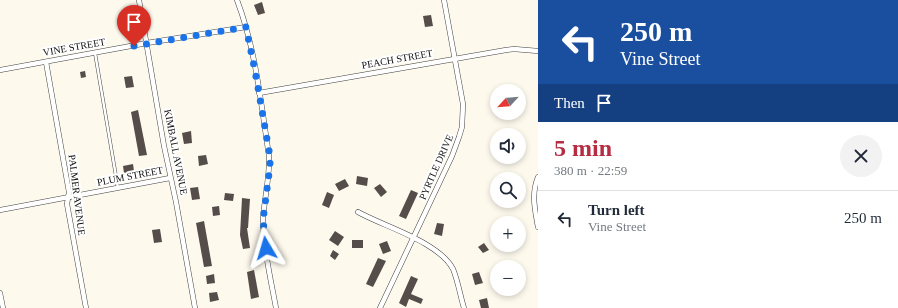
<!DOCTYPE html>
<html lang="en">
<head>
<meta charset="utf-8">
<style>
  body { margin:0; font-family:"Times New Roman",serif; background:#f2f2f3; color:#1f2937; height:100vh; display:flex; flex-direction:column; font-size:15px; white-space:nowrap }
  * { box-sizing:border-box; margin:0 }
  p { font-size:13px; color:#747a83 }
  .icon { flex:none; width:22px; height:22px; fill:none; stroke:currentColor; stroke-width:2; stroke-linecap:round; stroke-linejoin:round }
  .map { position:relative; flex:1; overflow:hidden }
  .drawer { display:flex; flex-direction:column; background:#fff; width:360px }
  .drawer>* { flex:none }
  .guide { background:#1a4fa0; color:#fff; overflow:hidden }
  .needle { width:26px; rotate:244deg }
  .fabs { position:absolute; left:490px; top:84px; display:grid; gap:8px }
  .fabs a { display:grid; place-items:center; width:36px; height:36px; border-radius:50%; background:#fff; box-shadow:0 2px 6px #0003; font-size:20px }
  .pin { position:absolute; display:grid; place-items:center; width:34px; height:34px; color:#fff; margin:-41px -17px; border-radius:50% 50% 50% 0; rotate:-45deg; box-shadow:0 0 4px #0007 }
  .pin .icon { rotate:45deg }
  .me { position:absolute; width:44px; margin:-22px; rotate:353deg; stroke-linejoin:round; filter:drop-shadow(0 0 3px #0008) }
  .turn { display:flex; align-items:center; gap:14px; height:84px; padding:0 16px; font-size:18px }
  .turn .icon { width:52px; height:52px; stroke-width:2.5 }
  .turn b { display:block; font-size:28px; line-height:34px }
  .then { display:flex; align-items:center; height:38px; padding:0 16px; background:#0003; gap:8px; font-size:15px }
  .round { display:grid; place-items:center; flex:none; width:42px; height:42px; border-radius:21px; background:#f2f2f3 }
  .overview { display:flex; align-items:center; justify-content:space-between; height:68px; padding:0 16px }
  h1 { font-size:24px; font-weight:800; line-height:30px; color:#b52c43 }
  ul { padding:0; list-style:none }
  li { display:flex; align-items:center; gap:12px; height:56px; padding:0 16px; border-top:1px solid #e0e1e3 }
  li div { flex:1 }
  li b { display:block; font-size:15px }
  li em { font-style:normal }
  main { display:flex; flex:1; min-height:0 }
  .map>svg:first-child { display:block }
  .building { fill:#554d4a }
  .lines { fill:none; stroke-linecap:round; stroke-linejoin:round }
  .service-casing { stroke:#404040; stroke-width:3.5 }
  .minor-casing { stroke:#404040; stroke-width:5.5 }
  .service { stroke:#fff; stroke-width:2.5 }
  .minor { stroke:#fff; stroke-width:4.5 }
  .route { stroke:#1a73e8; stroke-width:7; stroke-dasharray:0 12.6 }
  .labels { text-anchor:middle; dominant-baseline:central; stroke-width:4; stroke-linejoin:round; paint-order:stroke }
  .street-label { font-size:10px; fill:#0d0d0d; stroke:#fff }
</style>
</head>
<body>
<main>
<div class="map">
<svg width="538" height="308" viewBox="0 0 538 308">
  <rect width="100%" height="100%" fill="#fef9ed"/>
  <!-- building -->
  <g class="building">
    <polygon points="262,2 265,13 258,15 254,5"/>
    <polygon points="431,15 433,26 425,27 423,16"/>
    <polygon points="85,71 86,77 81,78 80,72"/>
    <polygon points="132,76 134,87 126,88 124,77"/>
    <polygon points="138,110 147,155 139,156 131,112"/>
    <polygon points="191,131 192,143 184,144 182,133"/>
    <polygon points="206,155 208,164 199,166 198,156"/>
    <polygon points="133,164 134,171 124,173 123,166"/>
    <polygon points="357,176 368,178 367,186 356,184"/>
    <polygon points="345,179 349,186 339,191 335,184"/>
    <polygon points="380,184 387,192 381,197 374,188"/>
    <polygon points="198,187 200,199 192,200 190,188"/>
    <polygon points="411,190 418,193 406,219 399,216"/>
    <polygon points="327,192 334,195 329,208 322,205"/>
    <polygon points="225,193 234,194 233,201 224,200"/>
    <polygon points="242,198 250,199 248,228 247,228 250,248 243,249 240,235"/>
    <polygon points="219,206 220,215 213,216 212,207"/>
    <polygon points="204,221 212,266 204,267 196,223"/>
    <polygon points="437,223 444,224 442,236 434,234"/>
    <polygon points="160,229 162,242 154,243 152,230"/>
    <polygon points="335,231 344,237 338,246 329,240"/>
    <rect x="352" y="240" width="11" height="8"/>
    <polygon points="387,241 391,251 383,254 379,244"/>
    <polygon points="484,243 489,250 483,253 478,247"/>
    <polygon points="333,250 339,254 335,260 330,256"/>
    <polygon points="378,258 386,261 373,287 366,284"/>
    <polygon points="254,270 259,297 251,299 247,272"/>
    <polygon points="479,272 483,283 475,285 472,274"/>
    <polygon points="214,274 215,283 207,284 206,276"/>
    <polygon points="411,276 418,279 411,294 423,299 421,304 409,299 406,307 399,303"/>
    <polygon points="217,292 219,300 210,302 209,293"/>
    <polygon points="487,298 489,308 481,308 479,300"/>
  </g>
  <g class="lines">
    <defs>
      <polyline id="service" points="95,53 118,188"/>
      <g id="minor">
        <polyline points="139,0 164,146 176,202 195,308"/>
        <path d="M237 0C256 50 261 104 269 156 270 178 264 199 263 220 263 248 271 280 276 308"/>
        <polyline points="46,62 69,192 67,204 86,308"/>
        <polyline points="0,70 147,43 246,27"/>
        <polyline points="259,93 506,50 514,49 538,51"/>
        <path d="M538 177C531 194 535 210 538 227"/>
        <polyline points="0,210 170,178"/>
        <path d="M358 212C385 227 439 242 453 269 458 281 460 295 464 308"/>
        <polyline points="0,293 3,308"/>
        <polyline points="380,308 452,156 459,137 462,127 463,104 444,0"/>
      </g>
    </defs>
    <!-- service casing -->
    <use href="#service" class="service-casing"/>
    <!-- minor casing -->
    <use href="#minor" class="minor-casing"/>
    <!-- service -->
    <use href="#service" class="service"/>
    <!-- minor -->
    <use href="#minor" class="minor"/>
  </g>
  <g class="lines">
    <!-- route -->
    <polyline class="route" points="134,46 246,27 255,71 270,156 270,166 263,220 266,248"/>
  </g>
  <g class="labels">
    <!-- street labels -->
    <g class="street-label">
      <text transform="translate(74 47) rotate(-10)">VINE STREET</text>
      <text transform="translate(397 59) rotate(-10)">PEACH STREET</text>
      <text transform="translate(176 152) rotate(79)">KIMBALL AVENUE</text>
      <text transform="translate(436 167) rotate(-66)">PYRTLE DRIVE</text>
      <text transform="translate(130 176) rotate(-11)">PLUM STREET</text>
      <text transform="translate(77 195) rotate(83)">PALMER AVENUE</text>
    </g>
  </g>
</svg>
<div class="fabs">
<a><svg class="needle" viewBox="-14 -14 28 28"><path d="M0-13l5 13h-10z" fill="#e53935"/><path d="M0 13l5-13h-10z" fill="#747a83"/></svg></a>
<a><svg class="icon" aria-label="sound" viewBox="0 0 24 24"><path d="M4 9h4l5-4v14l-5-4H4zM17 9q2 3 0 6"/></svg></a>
<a><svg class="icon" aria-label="search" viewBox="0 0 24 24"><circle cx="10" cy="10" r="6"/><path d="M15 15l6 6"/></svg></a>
<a>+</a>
<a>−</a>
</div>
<div class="pin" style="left:134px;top:46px;background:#d93025"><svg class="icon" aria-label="arrive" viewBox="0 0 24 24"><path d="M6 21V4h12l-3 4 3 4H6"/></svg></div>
<svg class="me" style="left:266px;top:248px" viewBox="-20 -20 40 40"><path d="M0-17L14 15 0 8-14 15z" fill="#1a73e8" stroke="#fff" stroke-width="4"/></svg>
</div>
<section class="drawer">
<div class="guide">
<div class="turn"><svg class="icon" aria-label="left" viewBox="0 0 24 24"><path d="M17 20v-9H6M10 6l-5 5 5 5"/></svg><div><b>250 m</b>Vine Street</div></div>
<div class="then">Then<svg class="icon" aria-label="arrive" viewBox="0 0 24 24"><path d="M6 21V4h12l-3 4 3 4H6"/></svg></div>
</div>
<div class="overview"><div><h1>5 min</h1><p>380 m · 22:59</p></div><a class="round"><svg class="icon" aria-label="close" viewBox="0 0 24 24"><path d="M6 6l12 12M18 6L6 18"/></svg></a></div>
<ul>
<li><svg class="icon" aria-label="left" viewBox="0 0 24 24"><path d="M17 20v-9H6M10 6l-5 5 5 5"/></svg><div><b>Turn left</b><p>Vine Street</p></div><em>250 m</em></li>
</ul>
</section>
</main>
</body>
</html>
